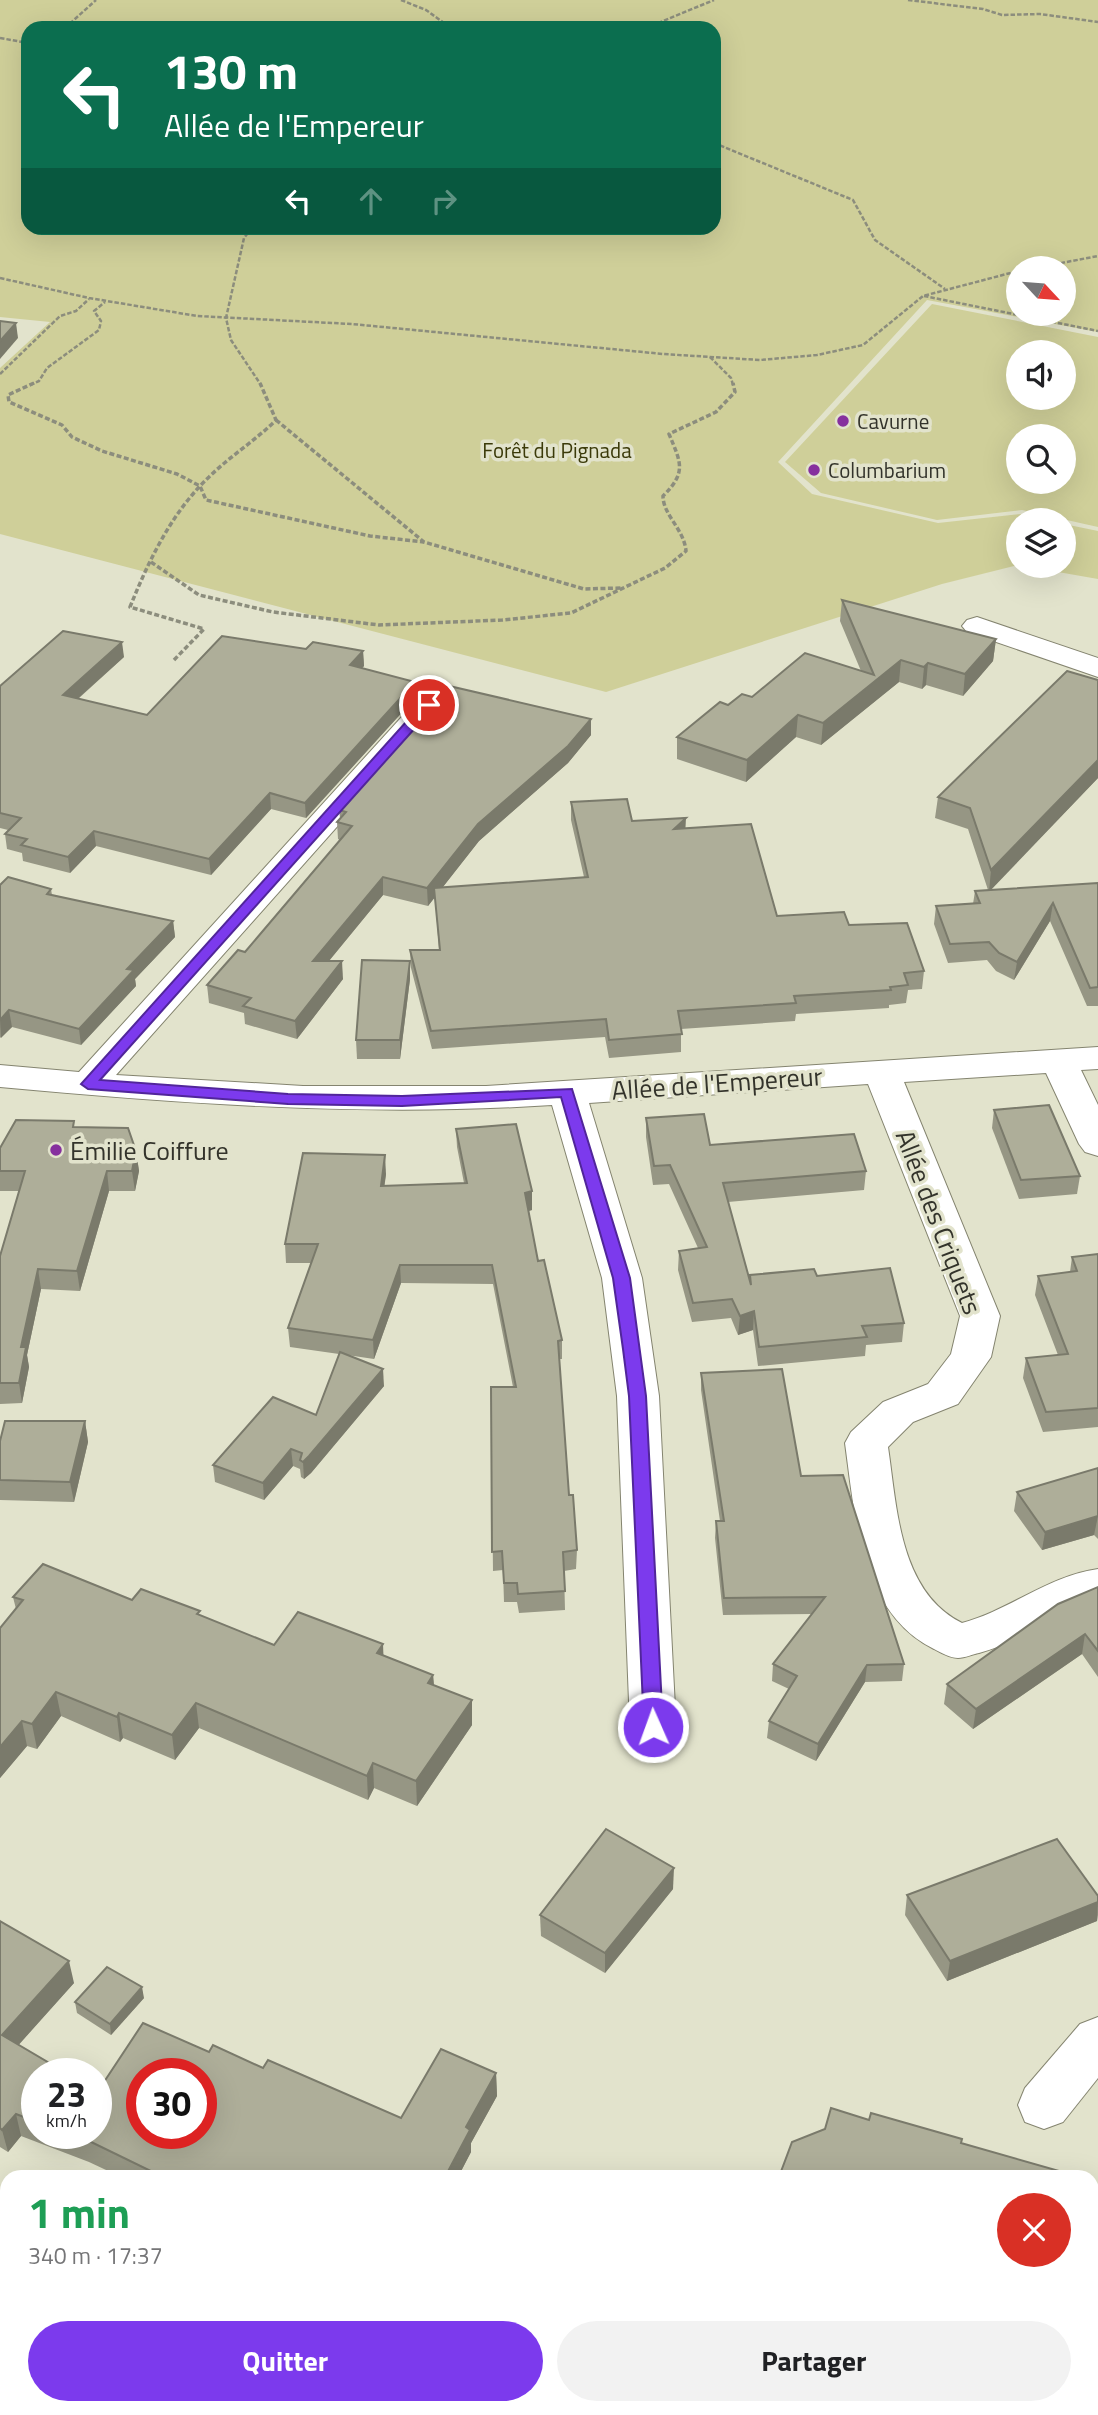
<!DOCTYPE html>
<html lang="fr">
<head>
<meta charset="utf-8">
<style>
  body { margin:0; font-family:"Titillium Web",sans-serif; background:#f2f2f2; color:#202124; height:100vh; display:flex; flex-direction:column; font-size:26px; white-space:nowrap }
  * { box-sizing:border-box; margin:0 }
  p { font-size:23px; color:#757577 }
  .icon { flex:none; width:38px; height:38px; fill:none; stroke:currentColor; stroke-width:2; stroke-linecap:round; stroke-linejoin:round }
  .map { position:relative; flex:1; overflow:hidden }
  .details { position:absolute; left:0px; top:2170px; width:1099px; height:245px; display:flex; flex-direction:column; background:#fff; border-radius:21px 21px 0 0; box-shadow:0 7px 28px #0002 }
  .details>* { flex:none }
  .hud { position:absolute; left:21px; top:21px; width:700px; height:214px; border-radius:21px; box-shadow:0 7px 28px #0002; background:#0b6e4f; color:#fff; overflow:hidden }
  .needle { width:46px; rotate:116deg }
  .fabs { position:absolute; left:1006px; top:256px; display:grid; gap:14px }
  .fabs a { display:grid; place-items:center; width:70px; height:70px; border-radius:50%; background:#fff; box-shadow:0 7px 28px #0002; font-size:35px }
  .speed { position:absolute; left:21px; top:2058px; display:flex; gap:14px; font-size:35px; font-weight:700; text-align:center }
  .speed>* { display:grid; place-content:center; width:91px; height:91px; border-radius:50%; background:#fff; box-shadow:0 7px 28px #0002; line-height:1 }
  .speed small { font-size:18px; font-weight:400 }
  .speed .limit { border:10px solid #d22; background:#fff; color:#111 }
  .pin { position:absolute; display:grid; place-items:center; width:60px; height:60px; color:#fff; margin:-30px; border:4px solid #fff; border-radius:50%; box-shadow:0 2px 7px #0007 }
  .me { position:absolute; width:77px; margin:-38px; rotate:358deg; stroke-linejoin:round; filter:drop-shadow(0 0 5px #0008) }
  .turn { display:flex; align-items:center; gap:24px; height:147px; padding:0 28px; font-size:32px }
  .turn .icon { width:91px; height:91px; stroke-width:2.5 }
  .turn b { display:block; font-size:49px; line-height:60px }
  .lanes { display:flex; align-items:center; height:66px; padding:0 28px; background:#0003; justify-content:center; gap:35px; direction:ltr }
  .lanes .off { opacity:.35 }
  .round { display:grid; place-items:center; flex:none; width:74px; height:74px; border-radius:37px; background:#f2f2f2 }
  .overview { display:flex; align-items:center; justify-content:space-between; height:119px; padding:0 28px }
  h1 { font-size:42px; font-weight:700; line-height:52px; color:#1e9e55 }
  .button { display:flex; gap:14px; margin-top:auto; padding:14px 28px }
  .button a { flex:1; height:80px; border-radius:42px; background:#7c3aed; color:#fff; font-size:28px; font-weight:700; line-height:80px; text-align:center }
  .button a+a { background:#f2f2f2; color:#202124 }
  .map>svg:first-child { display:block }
  .green { fill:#cfcf99; fill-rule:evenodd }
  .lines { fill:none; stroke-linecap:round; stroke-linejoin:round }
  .minor-casing { stroke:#84846f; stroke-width:2 }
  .path-far1 { stroke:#8c8d7d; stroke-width:2.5; stroke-dasharray:4.5 2; stroke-linecap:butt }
  .path { stroke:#8c8d7d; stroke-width:3.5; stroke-dasharray:5 2.5; stroke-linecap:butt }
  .minor { fill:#fff; fill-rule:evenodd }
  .wall { fill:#969684 }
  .shaded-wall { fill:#7a7a6b }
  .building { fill:#aeae99; stroke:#7a7a6b; stroke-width:2; fill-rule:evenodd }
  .route { fill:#7c3aed; stroke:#51269a; stroke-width:2 }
  .poi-dot { fill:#86309e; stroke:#e2e3cc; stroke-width:2.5 }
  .labels { text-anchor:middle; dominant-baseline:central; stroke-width:7; stroke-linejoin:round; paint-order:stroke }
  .far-poi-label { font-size:21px; fill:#33332b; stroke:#e2e3cc; text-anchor:start }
  .far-park-label { font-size:21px; fill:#3b3a09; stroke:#e2e3cc }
  .street-label { font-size:26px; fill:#33332b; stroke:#e2e3cc }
  .poi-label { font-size:26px; fill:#33332b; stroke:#e2e3cc; text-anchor:start }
</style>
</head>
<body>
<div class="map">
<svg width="1098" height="2415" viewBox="0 0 1098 2415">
  <rect width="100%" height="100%" fill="#e2e3cc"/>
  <!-- green -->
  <g class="green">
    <path d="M0 0H1098V332L927 300 778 462 812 494 938 523 1021 514 1046 520H1018V565H1064V524L1098 531V579L1018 565 942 584 606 692 0 534V368L50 322 0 317ZM28 28H714V228H28ZM1018 268H1064V313H1018Z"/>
    <path d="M932 304 1098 337V527L1022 510 937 520 821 493 785 462ZM1018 352H1064V397H1018ZM1018 436H1064V481H1018Z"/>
  </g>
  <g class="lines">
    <defs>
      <g id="minor">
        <polygon points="977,617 1098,658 1098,677 967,632 962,626 967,620"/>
        <path d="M429 696 440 699 444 705 440 711 116 1075 303 1086H486L1098 1047V1069L1081 1070 1098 1105V1156L1085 1152 1079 1144 1046 1073 904 1082 1000 1316 991 1357 958 1404 913 1422 888 1447C897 1507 899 1592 962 1623 1010 1610 1048 1576 1098 1569V1603L1086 1605C1051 1623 1017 1642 979 1653 973 1654 965 1658 958 1658 951 1658 941 1653 934 1649 860 1613 855 1515 845 1443L851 1432 883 1402 928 1384 951 1354 960 1316 868 1084 589 1103 642 1278 659 1396 676 1727 670 1740 653 1746 636 1740 630 1727 617 1396 602 1278 552 1105C368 1117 184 1104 0 1087V1065L79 1072 418 699Z"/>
        <polygon points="1098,2017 1098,2078 1063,2122 1044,2129 1025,2122 1018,2105 1025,2088 1080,2024"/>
      </g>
    </defs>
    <!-- minor casing -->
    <use href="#minor" class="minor-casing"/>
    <!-- path-far1 -->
    <g class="path-far1">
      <polyline points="401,0 426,10 451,28"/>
      <polyline points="908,0 983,9 1002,15 1040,14 1098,22"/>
      <polyline points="65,28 96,0"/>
      <polyline points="646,28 714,0"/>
      <polyline points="0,38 28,43"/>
      <polyline points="28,64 24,69 28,87"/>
      <polyline points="714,143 853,200 875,240 945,289"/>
      <polyline points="252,228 244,238 226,318 231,340 261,385"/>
      <polyline points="1035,268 1098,256"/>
      <polyline points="0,278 89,298 197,316 352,324 663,354 760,360 817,355 863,345 923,296 1018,271"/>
      <polyline points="924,296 1098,331"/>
      <polyline points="710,357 731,378 733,385"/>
      <polyline points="0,374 60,316 76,311 89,299"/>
      <polyline points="30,385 39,381 47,368 99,330 101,321 94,311 105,302"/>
    </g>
    <!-- path -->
    <g class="path">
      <polyline points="34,383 8,395 9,402 62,425 72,437 102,451 177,474 200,486 206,500 370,536 424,542"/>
      <polyline points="276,420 424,542 584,589 621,588"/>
      <path d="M151 562 199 595 273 612 379 625 502 620 571 613 665 568 686 551C684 529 663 515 663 496 687 472 681 463 669 434L716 412 735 392 733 383"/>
      <path d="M174 660 204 629 130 607C149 560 172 512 209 477 230 456 255 441 276 420L260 383"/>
    </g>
    <!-- minor -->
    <use href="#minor" class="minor"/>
  </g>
  <!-- wall -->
  <g class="wall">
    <polygon points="842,600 996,639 993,661 963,696 926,685 922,689 899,682 821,745 796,737 746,782 677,759 677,737 728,705 752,697 861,671 840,621"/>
    <polygon points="306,649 363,651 364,666 362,668 415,682 416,697 306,818 271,809 211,875 96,846 70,873 23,861 22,853 7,849 5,834 8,830 0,828 0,686 124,657 78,699 147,715"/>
    <polygon points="1098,680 1098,778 990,890 1098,883 1098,1006 1087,1006 1050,921 1014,980 996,971 987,960 948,963 934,924 936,906 973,904 975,891 988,890 968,829 935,818 938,797"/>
    <polygon points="445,685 591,719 591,735 568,763 479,841 442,888 584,877 571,820 571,802 632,821 686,828 777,916 849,925 924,971 922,989 908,990 906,1003 889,1005 889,1008 796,1014 795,1021 681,1029 681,1052 609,1058 605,1037 432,1049 411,968 410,950 439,950 435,897 428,906 383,895 329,961 343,979 297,1039 245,1024 244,1013 209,1003 207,985 245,952 340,840 338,839 337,822 340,818 339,810 441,696 445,691"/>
    <polygon points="0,885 51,889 52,895 173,921 175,937 135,979 136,986 81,1045 12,1027 0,1038"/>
    <polygon points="410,979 400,1059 357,1059 356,1040"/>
    <polygon points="994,1110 1080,1176 1077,1194 1019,1199 992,1128"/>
    <polygon points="646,1118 710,1145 866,1171 864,1190 728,1202 749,1279 817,1276 904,1323 902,1342 866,1345 865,1356 758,1366 753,1330 738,1335 731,1318 692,1322 678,1270 679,1251 698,1248 669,1184 653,1185 646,1137"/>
    <polygon points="75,1127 136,1151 139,1171 135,1191 109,1191 80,1291 41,1289 27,1355 29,1367 22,1403 0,1404 0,1256 19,1191 0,1191 0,1148"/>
    <polygon points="456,1129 532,1191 532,1210 528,1211 538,1261 562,1340 562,1359 559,1359 569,1495 577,1550 576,1569 564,1571 565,1610 519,1613 517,1602 504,1602 503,1570 493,1571 491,1387 513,1387 493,1284 401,1283 374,1359 347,1355 384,1386 311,1473 304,1479 301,1477 300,1469 293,1466 264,1500 215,1482 213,1465 316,1415 339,1354 290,1347 288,1328 311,1263 286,1263 285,1244 386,1174 384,1186 464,1183 457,1147"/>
    <polygon points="1098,1254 1098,1427 1043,1432 1023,1378 1026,1358 1058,1355 1035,1295 1038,1276 1070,1272 1072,1257"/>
    <polygon points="701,1373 801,1476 904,1664 902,1681 865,1682 816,1761 767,1738 769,1721 789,1689 772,1681 773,1664 812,1614 723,1615 715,1538 716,1521 720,1521 701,1390"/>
    <polygon points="85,1421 88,1442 74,1502 0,1500 0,1441"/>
    <polygon points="1098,1468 1098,1539 1094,1535 1042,1550 1014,1511 1017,1492"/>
    <polygon points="1098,1587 1098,1677 1082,1654 973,1729 944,1704 947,1684"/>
    <polygon points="13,1597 132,1600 200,1616 274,1645 383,1644 383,1655 433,1675 434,1685 472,1700 472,1725 417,1806 374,1788 368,1800 199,1728 175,1760 123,1738 120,1742 61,1716 37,1749 27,1746 0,1778 0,1628 16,1609"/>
    <polygon points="673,1889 605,1973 541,1936 540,1915"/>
    <polygon points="907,1895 1098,1896 1098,1915 1097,1921 947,1981 905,1915"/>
    <polygon points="0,1921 74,1983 18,2045 37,2074 37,2133 96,2133 98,2091 209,2052 263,2068 401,2118 496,2073 497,2096 471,2143 471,2152 458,2177 121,2177 89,2162 21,2136 8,2152 0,2147"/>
    <polygon points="144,1998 111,2035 77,2013 75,2002"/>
    <polygon points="436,2408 525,2408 526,2415 444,2415"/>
    <polygon points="611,2408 727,2408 726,2415 610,2415"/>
    <polygon points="802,2408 842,2408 838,2415 816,2415"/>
  </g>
  <!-- shaded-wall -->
  <g class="shaded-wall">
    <polygon points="16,323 18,338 0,359 0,341"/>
    <polygon points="996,639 993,661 963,696 965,674"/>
    <polygon points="122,642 124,657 65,710 63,695"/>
    <polygon points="363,651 364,666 351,680 350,665"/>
    <polygon points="901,660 899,682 821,745 823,723"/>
    <polygon points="928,663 926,685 922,689 924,667"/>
    <polygon points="415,682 416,697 306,818 305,803"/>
    <polygon points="798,715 796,737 746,782 747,760"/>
    <polygon points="591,719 591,735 568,763 479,841 428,906 427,888 478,824"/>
    <polygon points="1098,760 1098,778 989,892 991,870"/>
    <polygon points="270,793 271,809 211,875 209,859"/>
    <polygon points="686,818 685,836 674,829"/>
    <polygon points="94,831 96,846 70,873 68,857"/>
    <polygon points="383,877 383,895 314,979 313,961"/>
    <polygon points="1053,903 1050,921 1014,980 1017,962"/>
    <polygon points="173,921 175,937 135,979 136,986 81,1045 79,1029 127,969"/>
    <polygon points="342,961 343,979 297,1039 295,1021"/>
    <polygon points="410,961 410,979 400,1059 400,1040"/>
    <polygon points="9,1010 12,1027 1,1038 0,1020"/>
    <polygon points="136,1151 139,1171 135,1191 132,1171"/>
    <polygon points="385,1155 386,1174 382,1205 381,1186"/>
    <polygon points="107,1171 109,1191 80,1291 77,1271"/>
    <polygon points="532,1191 532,1210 525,1212 525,1193"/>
    <polygon points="400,1265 401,1283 374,1359 373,1340"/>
    <polygon points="38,1269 41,1289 27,1355 29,1367 22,1403 19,1383 21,1347"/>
    <polygon points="754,1311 753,1330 738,1335 740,1316"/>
    <polygon points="383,1369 384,1386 311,1473 304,1479 303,1462"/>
    <polygon points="85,1421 88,1442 74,1502 70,1482"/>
    <polygon points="291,1449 293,1466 264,1500 263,1483"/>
    <polygon points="1098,1516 1094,1535 1042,1550 1045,1532"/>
    <polygon points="1085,1634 1082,1654 973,1729 976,1709"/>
    <polygon points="383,1644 384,1669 377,1653"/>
    <polygon points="867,1665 865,1682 816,1761 818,1744"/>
    <polygon points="433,1675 435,1700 428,1683"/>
    <polygon points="56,1692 61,1716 37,1749 32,1724"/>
    <polygon points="472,1700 472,1725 417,1806 416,1781"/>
    <polygon points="196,1703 199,1728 175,1760 172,1735"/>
    <polygon points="119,1713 123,1738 120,1742 117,1717"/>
    <polygon points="22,1721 27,1746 0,1778 0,1747"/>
    <polygon points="373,1763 374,1788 368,1800 367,1776"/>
    <polygon points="674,1868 673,1889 605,1973 605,1953"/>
    <polygon points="1098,1902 1097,1921 947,1981 950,1961"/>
    <polygon points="69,1961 74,1983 7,2058 2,2035"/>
    <polygon points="142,1987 144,1998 111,2035 110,2024"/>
    <polygon points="496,2073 497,2096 471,2143 471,2152 458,2177 445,2177 466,2127"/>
    <polygon points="16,2114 21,2136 8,2152 2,2130"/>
    <polygon points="23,2408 27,2408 28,2415 24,2415"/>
    <polygon points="725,2408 727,2408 726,2415 720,2415"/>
    <polygon points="836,2408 842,2408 838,2415 835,2415"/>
  </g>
  <!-- building -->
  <g class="building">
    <polygon points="0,321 16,323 0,341"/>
    <polygon points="842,600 996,639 965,674 928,663 924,667 901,660 823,723 798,715 747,760 677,737 720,702 728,705 742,694 752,697 805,653 874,675"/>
    <polygon points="63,631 122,642 63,695 147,715 222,636 306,649 313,642 363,651 350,665 415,682 305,803 270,793 209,859 94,831 68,857 21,845 27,839 5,834 21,818 0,813 0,686"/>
    <polygon points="1067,671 1098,680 1098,760 991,870 970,808 938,797"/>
    <polygon points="445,685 591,719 568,746 478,824 427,888 383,877 313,961 342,961 295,1021 243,1006 251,998 207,985 238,950 245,952 352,826 337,822 346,812 339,810 441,696 446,690"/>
    <polygon points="627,799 632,821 686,818 674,829 751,824 777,916 844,912 849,925 907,923 924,971 904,973 908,985 890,987 891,990 794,996 796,1003 678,1011 682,1034 609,1040 606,1019 431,1031 410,950 440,950 434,888 588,877 571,802"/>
    <polygon points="8,877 51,889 47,894 173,921 127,969 134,970 79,1029 9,1010 0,1020 0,885"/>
    <polygon points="1098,883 1098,987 1090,988 1053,903 1017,962 999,953 989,942 950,944 936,906 980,903 975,891"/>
    <polygon points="362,960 410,961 400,1040 356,1040"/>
    <polygon points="1049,1105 1080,1176 1021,1180 994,1110"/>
    <polygon points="704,1114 710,1145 854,1134 866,1171 723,1183 751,1285 750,1275 814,1269 817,1276 890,1268 904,1323 862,1326 867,1337 759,1347 754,1311 740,1316 732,1299 693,1303 679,1251 707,1247 670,1165 654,1166 646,1118"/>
    <polygon points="16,1120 74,1121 73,1127 128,1128 136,1151 132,1171 107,1171 77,1271 38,1269 21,1347 26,1347 19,1383 0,1383 0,1256 25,1171 0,1171 0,1148"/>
    <polygon points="516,1124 532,1191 525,1193 538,1261 544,1260 562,1340 558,1341 569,1495 573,1495 577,1550 563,1552 565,1591 518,1594 517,1583 504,1583 502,1551 492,1552 491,1387 516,1387 492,1265 400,1265 373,1340 288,1328 318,1244 285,1244 303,1153 385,1155 381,1186 467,1183 456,1129"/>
    <polygon points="1098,1254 1098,1408 1046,1412 1026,1358 1068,1354 1038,1276 1077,1271 1072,1257"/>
    <polygon points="340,1352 383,1369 309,1456 303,1462 300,1460 302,1453 291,1449 263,1483 213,1465 273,1397 316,1415"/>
    <polygon points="782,1369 801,1476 843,1475 904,1664 867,1665 818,1744 769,1721 797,1676 773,1664 825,1597 724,1598 716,1521 724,1521 701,1373"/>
    <polygon points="5,1421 85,1421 70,1482 0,1480 0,1441"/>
    <polygon points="1098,1468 1098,1516 1045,1532 1017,1492"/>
    <polygon points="43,1564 132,1600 141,1589 200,1611 197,1614 274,1645 298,1612 383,1644 377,1653 433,1675 428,1683 472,1700 416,1781 373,1763 367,1776 196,1703 172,1735 119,1713 117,1717 56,1692 32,1724 22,1721 0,1747 0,1628 23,1600 13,1597"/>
    <polygon points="1098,1587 1098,1651 1085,1634 976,1709 947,1684 1058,1604"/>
    <polygon points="606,1829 674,1868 605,1953 540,1915"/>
    <polygon points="1057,1839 1098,1896 1098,1902 950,1961 907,1895"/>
    <polygon points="0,1921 69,1961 2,2035 68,2074 37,2074 37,2122 16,2114 2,2130 0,2128"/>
    <polygon points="107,1967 142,1987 110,2024 75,2002"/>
    <path d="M143 2023 209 2052 213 2045 263 2068 268 2060 401 2118 441 2049 496 2073 466 2127 470 2130 445 2177H163L85 2139 69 2133H96V2090L98 2091ZM142 2074H201V2133H142Z"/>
    <polygon points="831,2108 869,2120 871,2113 962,2139 961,2143 1080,2177 779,2177 792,2142 825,2129"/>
    <polygon points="7,2277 7,2408 23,2408 24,2415 0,2415 0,2279"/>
    <polygon points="447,2408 525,2408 526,2409 524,2415 455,2415"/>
    <polygon points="611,2408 725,2408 720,2415 618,2415 610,2409"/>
  </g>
  <!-- route -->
  <polygon class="route" points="429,701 433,702 433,708 100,1080 288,1094 402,1096 572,1089 630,1278 646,1396 663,1727 660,1733 653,1735 646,1733 644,1727 629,1396 623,1349 613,1278 561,1097 402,1106 288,1104 88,1089 81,1084 424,702"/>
  <!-- markers -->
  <g class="poi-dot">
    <circle cx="843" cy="421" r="7"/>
    <circle cx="814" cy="470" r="7"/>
    <circle cx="56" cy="1150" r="7"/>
  </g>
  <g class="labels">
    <!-- far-poi labels -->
    <g class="far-poi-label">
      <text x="857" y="421">Cavurne</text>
      <text x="828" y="470">Columbarium</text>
    </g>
    <!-- far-park labels -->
    <g class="far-park-label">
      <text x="557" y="450">Forêt du Pignada</text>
    </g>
    <!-- street labels -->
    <g class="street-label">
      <text transform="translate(717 1083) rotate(-4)">Allée de l'Empereur</text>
      <text transform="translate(939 1222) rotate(69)">Allée des Criquets</text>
    </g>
    <!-- poi labels -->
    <g class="poi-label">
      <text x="70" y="1150">Émilie Coiffure</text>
    </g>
  </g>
</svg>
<div class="fabs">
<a><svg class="needle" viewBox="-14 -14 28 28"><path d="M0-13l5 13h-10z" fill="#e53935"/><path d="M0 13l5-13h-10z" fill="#757577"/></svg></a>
<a><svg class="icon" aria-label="sound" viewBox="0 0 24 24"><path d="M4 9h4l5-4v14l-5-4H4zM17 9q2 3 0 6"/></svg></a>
<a><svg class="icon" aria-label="search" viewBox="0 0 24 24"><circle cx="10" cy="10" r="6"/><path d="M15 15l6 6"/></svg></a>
<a><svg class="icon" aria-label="layers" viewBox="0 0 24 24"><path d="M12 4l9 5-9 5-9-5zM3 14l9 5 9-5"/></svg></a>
</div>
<div class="speed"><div>23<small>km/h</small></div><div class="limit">30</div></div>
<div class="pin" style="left:429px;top:705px;background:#d93025"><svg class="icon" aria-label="arrive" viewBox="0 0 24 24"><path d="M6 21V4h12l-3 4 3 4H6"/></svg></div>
<svg class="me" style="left:653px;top:1727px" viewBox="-20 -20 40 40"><circle r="17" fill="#7c3aed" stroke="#fff" stroke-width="3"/><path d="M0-11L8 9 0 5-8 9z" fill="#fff"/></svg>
<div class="hud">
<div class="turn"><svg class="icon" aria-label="left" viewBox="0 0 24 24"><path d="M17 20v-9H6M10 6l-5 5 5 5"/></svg><div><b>130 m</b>Allée de l'Empereur</div></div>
<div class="lanes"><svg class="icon" aria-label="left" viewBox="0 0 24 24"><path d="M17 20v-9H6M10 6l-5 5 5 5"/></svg><svg class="icon off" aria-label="ahead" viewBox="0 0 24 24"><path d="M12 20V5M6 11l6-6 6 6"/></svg><svg class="icon off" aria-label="right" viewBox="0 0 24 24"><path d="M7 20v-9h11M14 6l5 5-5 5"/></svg></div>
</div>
<section class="details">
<div class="overview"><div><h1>1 min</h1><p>340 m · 17:37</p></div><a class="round" style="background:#d93025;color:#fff"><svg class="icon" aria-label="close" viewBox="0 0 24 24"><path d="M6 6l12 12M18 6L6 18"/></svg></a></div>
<div class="button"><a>Quitter</a><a>Partager</a></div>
</section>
</div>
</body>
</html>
